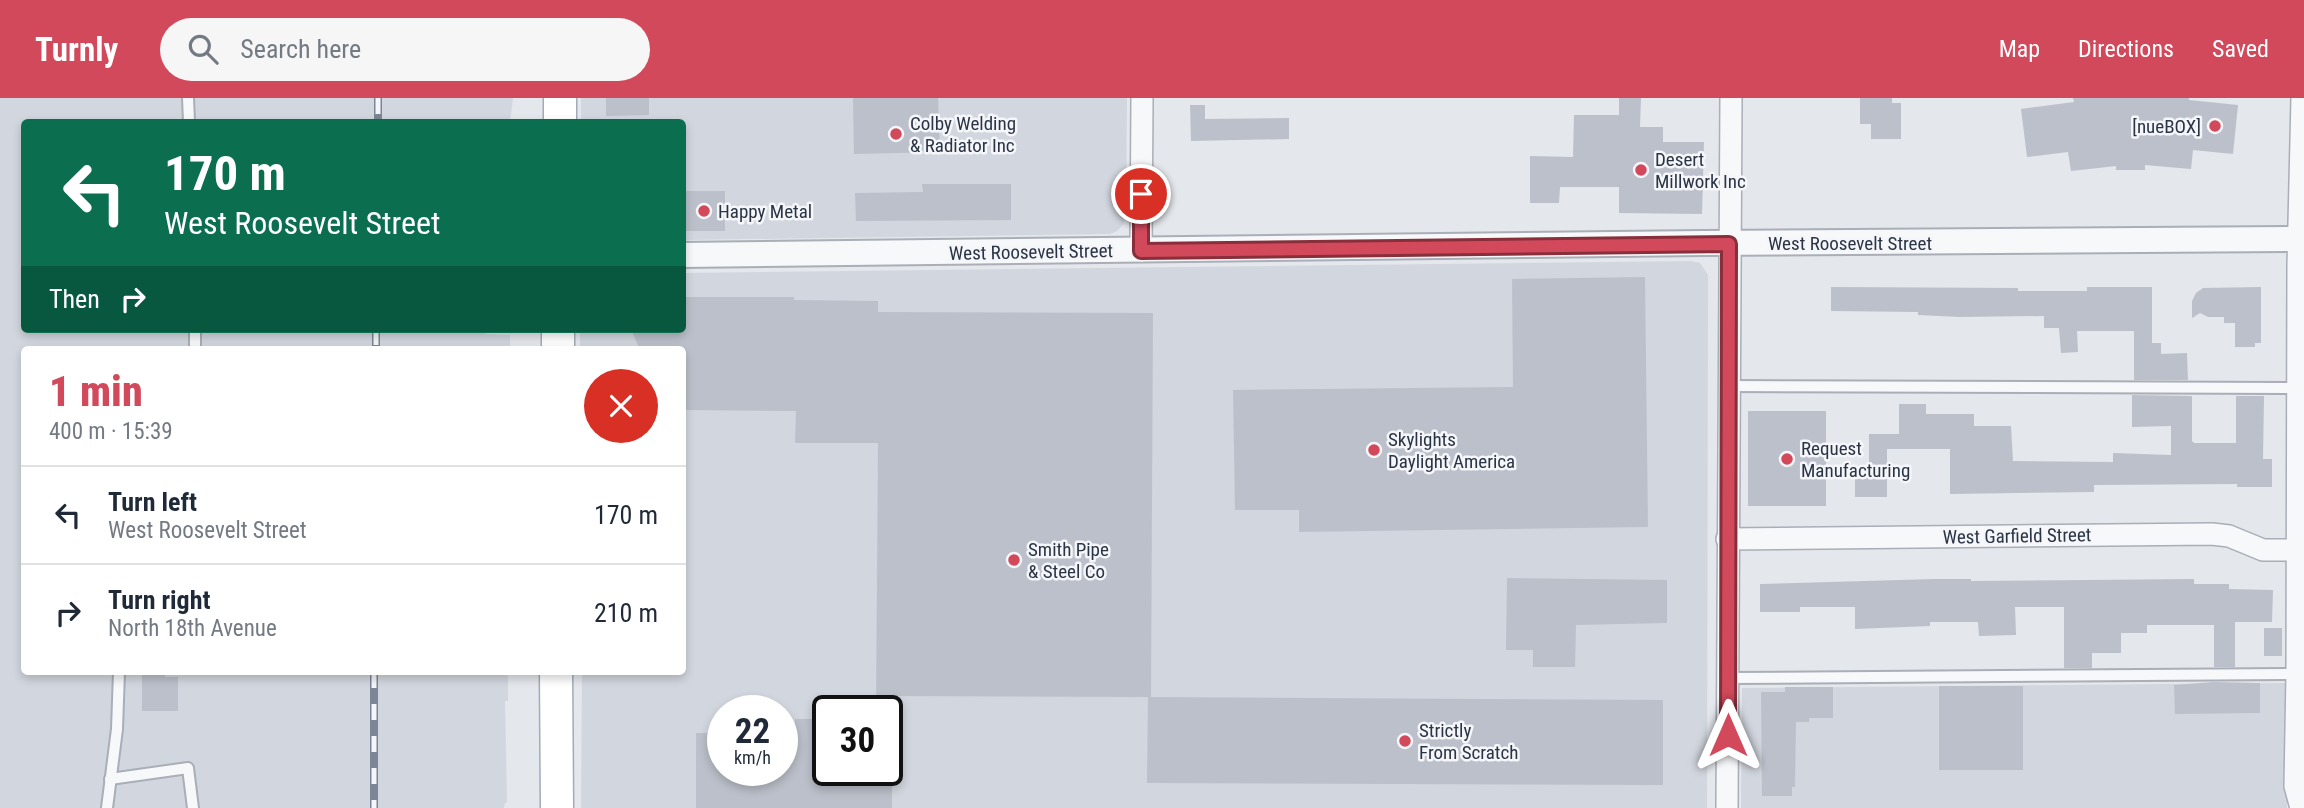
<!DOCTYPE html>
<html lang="en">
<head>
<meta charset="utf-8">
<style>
  body { margin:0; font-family:"Roboto Condensed",sans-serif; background:#f6f6f7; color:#1f2937; height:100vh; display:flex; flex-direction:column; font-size:26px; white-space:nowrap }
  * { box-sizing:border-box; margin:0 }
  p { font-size:23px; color:#747a83 }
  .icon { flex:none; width:38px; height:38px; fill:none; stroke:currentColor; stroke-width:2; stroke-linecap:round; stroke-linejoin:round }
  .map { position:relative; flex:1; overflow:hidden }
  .side { position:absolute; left:21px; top:248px; width:665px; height:329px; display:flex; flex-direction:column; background:#fff; border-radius:7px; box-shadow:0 4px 10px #0003 }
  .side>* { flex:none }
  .guide { position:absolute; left:21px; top:21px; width:665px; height:214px; border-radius:7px; box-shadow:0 4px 10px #0003; background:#0b6e4f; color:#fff; overflow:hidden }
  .speed { position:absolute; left:707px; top:597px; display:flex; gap:14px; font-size:35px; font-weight:700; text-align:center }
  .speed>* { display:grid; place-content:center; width:91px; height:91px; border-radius:50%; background:#fff; box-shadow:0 4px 10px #0003; line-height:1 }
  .speed small { font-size:18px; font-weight:400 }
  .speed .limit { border:4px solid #111; border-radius:10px; background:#fff; color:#111 }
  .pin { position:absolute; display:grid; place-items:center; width:60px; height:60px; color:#fff; margin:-30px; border:4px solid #fff; border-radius:50%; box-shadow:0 2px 7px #0007 }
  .me { position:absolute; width:77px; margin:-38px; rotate:0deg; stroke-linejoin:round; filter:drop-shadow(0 0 5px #0008) }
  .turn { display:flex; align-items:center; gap:24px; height:147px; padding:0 28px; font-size:32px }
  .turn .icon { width:91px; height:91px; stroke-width:2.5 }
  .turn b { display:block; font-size:49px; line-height:60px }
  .then { display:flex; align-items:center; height:66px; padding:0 28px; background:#0003; gap:14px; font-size:26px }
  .round { display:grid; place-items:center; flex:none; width:74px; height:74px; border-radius:37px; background:#f6f6f7 }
  .head { display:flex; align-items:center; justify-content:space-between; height:119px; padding:0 28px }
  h1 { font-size:42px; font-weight:800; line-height:52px; color:#d1495b }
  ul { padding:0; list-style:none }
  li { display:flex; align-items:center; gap:21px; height:98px; padding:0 28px; border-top:2px solid #e0e1e3 }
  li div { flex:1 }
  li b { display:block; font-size:26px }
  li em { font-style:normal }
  header { display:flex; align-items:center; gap:42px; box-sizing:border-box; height:98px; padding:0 35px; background:#d1495b; color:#fff }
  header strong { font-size:33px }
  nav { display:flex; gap:38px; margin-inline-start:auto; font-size:24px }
  .search { width:490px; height:63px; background:#f6f6f7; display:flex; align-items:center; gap:18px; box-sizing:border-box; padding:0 24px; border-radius:38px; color:#747a83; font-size:26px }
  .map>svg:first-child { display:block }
  .built { fill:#d2d6de; fill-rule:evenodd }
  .building { fill:#bbc0ca }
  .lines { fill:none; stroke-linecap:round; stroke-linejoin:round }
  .service-casing { stroke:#a9aeb7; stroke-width:14 }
  .minor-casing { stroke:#a9aeb7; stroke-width:24 }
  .tertiary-casing { stroke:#a9aeb7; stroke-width:28 }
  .primary-casing { stroke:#a3abb8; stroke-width:35 }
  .service { stroke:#f7f8fa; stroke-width:10 }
  .minor { stroke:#f7f8fa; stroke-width:21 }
  .tertiary { stroke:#f7f8fa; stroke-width:24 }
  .primary { stroke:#fff; stroke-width:32 }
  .rail-casing { stroke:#7d8696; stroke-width:8 }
  .rail { stroke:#f4f6f9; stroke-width:5; stroke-dasharray:16; stroke-linecap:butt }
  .route-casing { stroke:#882f3b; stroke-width:18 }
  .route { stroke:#d1495b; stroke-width:12 }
  .poi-dot { fill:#d1495b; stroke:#f4f6f9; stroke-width:2.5 }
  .labels { text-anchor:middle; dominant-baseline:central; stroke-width:5; stroke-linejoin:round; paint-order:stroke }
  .poi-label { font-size:19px; fill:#2b3445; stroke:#f4f6f9; text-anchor:start }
  .street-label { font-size:19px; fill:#2b3445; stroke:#f4f6f9 }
</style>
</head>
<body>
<header>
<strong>Turnly</strong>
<div class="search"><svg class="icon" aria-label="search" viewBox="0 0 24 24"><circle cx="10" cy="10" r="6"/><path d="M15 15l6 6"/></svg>Search here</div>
<nav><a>Map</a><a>Directions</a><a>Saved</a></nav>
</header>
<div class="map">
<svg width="2304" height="710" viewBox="0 0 2304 710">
  <rect width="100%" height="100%" fill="#e4e7ec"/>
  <!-- built -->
  <g class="built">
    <polygon points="0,0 513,0 510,24 24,24 24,231 485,231 485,236 510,237 510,252 24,252 24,574 508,574 508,603 505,603 507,704 505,705 504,710 0,710"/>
    <polygon points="581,0 1127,0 1126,117 1123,127 1117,133 1110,136 683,142 682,24 581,24"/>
    <path d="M1691 163 1700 165 1708 177 1707 710H581L582 574H682V252H580V231H682L683 175ZM723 612H782V672H723ZM828 612H887V672H828Z"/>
    <polygon points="2287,585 2287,710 1741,710 1742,590"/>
  </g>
  <!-- building -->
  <g class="building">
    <polygon points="606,0 649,0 649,17 606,18"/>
    <polygon points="853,0 938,0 940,54 854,56"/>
    <polygon points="1619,0 1641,0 1640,29 1663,29 1663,44 1704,44 1702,116 1619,115 1619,89 1560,89 1559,105 1530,105 1530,58 1573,59 1574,17 1619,17"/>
    <polygon points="1860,0 1892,0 1892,5 1901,5 1901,41 1871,41 1871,26 1860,26"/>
    <polygon points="2073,0 2189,0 2189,2 2238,7 2233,56 2193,52 2191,71 2145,67 2145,72 2116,72 2116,68 2071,73 2068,54 2027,59 2021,11 2074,4"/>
    <polygon points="1190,7 1205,7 1205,21 1289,20 1289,41 1191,43"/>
    <polygon points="922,86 1011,86 1011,122 856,123 855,95 923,94"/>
    <rect x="682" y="93" width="43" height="40"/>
    <polygon points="1645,179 1648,429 1299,434 1299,412 1235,412 1233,292 1513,289 1512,181"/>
    <polygon points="1831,189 2018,190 2018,193 2087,193 2087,189 2152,189 2152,245 2161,245 2161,256 2187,255 2188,282 2134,282 2134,233 2077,233 2078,254 2061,255 2059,230 2044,230 2044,218 1960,219 1918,217 1918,214 1831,213"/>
    <polygon points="2261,189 2261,245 2255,245 2255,249 2235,249 2235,225 2224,225 2224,219 2208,219 2200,215 2192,220 2192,203 2196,195 2203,190"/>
    <polygon points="682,199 794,199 794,202 878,203 878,214 1153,215 1151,599 1663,602 1663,687 1147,685 1148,599 892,598 892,612 876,612 878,345 795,345 796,313 682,312 682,252 640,252 631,231 682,231"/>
    <polygon points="2132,297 2192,298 2192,343 2194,345 2236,345 2236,298 2264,298 2263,361 2272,361 2272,389 2237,389 2237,386 2094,387 2094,394 1950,396 1950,351 1887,351 1887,399 1855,399 1855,378 1869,378 1869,336 1899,336 1899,306 1926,306 1926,316 1974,316 1974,328 2011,328 2013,363 2113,364 2113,355 2171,357 2171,328 2132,329"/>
    <rect x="1748" y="313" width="78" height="95"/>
    <polygon points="1507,480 1667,482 1667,525 1576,527 1575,569 1533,569 1533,552 1506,552"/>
    <polygon points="1934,481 1971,481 1971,483 2194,481 2194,486 2229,486 2229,491 2273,492 2272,524 2235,524 2235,569 2214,569 2214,527 2147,527 2147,535 2121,535 2121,555 2092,555 2092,570 2064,570 2064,509 2015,509 2016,537 1979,538 1978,524 1930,524 1930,528 1855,531 1855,509 1800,509 1800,514 1760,514 1760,486"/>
    <rect x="2264" y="530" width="18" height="28"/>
    <polygon points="142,574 165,574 165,579 178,579 178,613 142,613"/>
    <polygon points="2214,584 2260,585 2260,615 2175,616 2174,587"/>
    <rect x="1939" y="588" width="84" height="84"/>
    <polygon points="1785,589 1833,589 1833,620 1809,620 1809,624 1796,624 1795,689 1792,689 1792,698 1762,698 1761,594 1785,594"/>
    <polygon points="795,621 828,621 828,672 892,672 892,710 696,710 696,635 723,635 723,672 782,672 782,636 795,636"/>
  </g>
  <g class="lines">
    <defs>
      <g id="service">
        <polyline points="188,0 189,24"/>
        <polyline points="195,231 195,252"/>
        <polyline points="1728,288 2297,290"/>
        <polyline points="1728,580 2297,576"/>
        <polyline points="110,681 188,670 193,710"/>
        <polyline points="107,710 117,631 119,574"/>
      </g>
      <g id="minor">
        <polyline points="1141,153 1142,0"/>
        <polyline points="1727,441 2212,436 2229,438 2263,452 2304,452"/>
        <polyline points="1727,710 1731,0"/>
        <polyline points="2301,710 2295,688 2297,576 2298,167 2302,0"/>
      </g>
      <polyline id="tertiary" points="682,157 1704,145 2304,141"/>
      <g id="primary">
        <polyline points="560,24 560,0"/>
        <polyline points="558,252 558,231"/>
        <polyline points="556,574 557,710"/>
      </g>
    </defs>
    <!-- service casing -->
    <use href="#service" class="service-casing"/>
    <!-- minor casing -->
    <use href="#minor" class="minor-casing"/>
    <!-- tertiary casing -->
    <use href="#tertiary" class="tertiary-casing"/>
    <!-- primary casing -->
    <use href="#primary" class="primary-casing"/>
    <!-- service -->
    <use href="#service" class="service"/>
    <!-- minor -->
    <use href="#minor" class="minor"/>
    <!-- tertiary -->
    <use href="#tertiary" class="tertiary"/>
    <!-- primary -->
    <use href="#primary" class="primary"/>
    <defs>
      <g id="rail">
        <polyline points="378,0 378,24"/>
        <polyline points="376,231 376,252"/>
        <polyline points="374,574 374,710"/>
      </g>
    </defs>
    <!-- rail casing -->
    <use href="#rail" class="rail-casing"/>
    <!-- rail -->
    <use href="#rail" class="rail"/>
  </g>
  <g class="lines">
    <defs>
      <polyline id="route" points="1141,96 1141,153 1729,146 1728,637"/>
    </defs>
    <!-- route casing -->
    <use href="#route" class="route-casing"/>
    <!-- route -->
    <use href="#route" class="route"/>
  </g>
  <!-- markers -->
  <g class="poi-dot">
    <circle cx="2215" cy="28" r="7"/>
    <circle cx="896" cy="36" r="7"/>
    <circle cx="1641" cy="72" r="7"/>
    <circle cx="704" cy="113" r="7"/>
    <circle cx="1374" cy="352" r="7"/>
    <circle cx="1787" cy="361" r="7"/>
    <circle cx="1014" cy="462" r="7"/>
    <circle cx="1405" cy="643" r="7"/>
  </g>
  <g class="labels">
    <!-- poi labels -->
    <g class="poi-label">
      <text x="910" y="25">Colby Welding<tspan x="910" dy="22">&amp; Radiator Inc</tspan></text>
      <text x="2201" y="28" text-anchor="end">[nueBOX]</text>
      <text x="1655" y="61">Desert<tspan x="1655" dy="22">Millwork Inc</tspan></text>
      <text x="718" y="113">Happy Metal</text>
      <text x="1388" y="341">Skylights<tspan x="1388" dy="22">Daylight America</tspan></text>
      <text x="1801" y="350">Request<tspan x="1801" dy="22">Manufacturing</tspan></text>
      <text x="1028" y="451">Smith Pipe<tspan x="1028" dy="22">&amp; Steel Co</tspan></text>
      <text x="1419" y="632">Strictly<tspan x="1419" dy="22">From Scratch</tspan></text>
    </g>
    <!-- street labels -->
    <g class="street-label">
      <text x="1850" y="145">West Roosevelt Street</text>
      <text transform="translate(1031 154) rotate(-1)">West Roosevelt Street</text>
      <text transform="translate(2017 438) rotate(-1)">West Garfield Street</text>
    </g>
  </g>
</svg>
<div class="speed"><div>22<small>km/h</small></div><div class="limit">30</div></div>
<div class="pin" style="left:1141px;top:96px;background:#d93025"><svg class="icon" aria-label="arrive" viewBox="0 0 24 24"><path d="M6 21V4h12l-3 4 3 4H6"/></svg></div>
<svg class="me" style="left:1728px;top:637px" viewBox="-20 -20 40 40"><path d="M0-17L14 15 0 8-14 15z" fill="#d1495b" stroke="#fff" stroke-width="4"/></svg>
<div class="guide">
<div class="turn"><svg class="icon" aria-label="left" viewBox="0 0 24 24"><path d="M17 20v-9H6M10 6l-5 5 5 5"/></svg><div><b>170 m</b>West Roosevelt Street</div></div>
<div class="then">Then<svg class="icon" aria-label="right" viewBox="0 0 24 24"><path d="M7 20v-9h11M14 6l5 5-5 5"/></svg></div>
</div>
<section class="side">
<div class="head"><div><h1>1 min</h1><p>400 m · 15:39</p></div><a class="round" style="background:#d93025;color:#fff"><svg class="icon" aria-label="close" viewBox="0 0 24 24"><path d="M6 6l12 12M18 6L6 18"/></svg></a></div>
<ul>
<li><svg class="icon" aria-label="left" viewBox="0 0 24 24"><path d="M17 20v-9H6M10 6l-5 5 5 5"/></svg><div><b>Turn left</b><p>West Roosevelt Street</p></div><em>170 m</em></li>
<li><svg class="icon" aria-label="right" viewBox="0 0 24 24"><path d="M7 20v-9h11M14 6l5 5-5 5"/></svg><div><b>Turn right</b><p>North 18th Avenue</p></div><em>210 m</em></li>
</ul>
</section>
</div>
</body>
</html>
